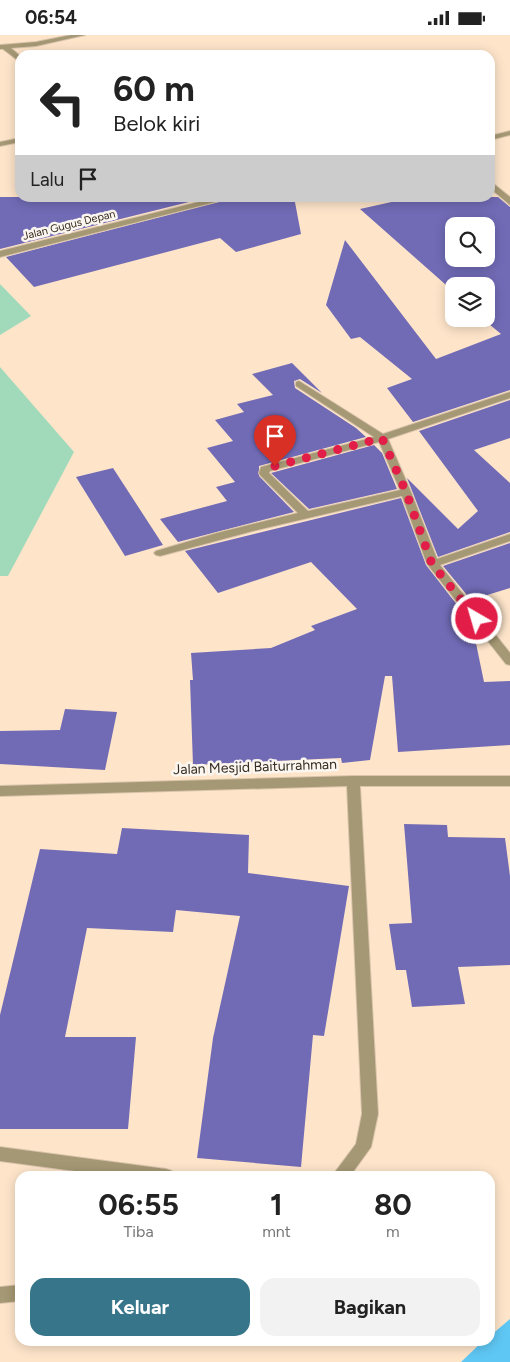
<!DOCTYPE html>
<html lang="id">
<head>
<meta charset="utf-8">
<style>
  body { margin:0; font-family:Figtree,sans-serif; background:#f2f2f2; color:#222; height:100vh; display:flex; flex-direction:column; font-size:19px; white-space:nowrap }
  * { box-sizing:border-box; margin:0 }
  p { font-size:16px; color:#767676 }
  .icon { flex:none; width:28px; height:28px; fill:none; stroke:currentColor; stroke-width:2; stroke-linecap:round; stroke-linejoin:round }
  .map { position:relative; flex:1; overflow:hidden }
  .sheet { position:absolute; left:15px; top:1136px; width:480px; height:175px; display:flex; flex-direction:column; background:#fff; border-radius:15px; box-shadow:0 2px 12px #0003 }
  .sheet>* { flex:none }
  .guide { position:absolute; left:15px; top:15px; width:480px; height:152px; border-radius:15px; box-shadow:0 2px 12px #0003; background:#fff; color:#222; overflow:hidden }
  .tools { position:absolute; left:445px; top:182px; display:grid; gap:10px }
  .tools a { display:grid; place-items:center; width:50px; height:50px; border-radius:10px; background:#fff; box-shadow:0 2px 12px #0003; font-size:25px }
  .pin { position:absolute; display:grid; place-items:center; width:42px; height:42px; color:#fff; margin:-51px -21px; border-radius:50% 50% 50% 0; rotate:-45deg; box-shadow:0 0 5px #0007 }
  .pin .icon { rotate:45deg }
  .me { position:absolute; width:55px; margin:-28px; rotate:322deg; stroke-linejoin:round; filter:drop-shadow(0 0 4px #0008) }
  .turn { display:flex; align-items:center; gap:18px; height:105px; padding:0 15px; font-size:22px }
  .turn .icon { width:65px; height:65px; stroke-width:2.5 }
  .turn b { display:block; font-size:35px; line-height:42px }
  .then { display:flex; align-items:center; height:48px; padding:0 15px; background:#0003; gap:10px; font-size:19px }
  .eta { display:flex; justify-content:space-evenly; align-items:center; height:85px; text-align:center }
  .eta b { font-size:30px; font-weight:700; line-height:35px }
  .button { display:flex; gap:10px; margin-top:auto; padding:10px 15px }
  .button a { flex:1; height:58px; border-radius:15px; background:#37758a; color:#fff; font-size:20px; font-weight:700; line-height:58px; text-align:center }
  .button a+a { background:#f2f2f2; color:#222 }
  .status { display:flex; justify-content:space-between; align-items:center; height:35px; padding:0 25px; background:#fff; direction:ltr }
  .status svg { height:14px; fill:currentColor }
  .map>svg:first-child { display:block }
  .green { fill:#a0dabb }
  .water { fill:#5fc7f4 }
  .building { fill:#716bb6; fill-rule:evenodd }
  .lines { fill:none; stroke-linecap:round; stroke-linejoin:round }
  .street-casing { stroke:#dac4ac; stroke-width:2 }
  .street { fill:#a59874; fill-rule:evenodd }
  .route { stroke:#e11d48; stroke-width:9; stroke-dasharray:0 16.2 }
  .labels { text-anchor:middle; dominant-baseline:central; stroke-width:5; stroke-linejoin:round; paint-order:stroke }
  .far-street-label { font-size:11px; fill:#352c21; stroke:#fbf6f0 }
  .street-label { font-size:14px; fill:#352c21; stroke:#fbf6f0 }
</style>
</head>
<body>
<div class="status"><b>06:54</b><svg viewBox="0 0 49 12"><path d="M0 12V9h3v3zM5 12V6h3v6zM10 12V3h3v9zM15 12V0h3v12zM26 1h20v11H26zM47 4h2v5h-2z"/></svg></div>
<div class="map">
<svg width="510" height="1327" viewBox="0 0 510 1327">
  <rect width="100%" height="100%" fill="#fee5ca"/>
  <!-- green -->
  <g class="green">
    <polygon points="0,249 31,281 0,300"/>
    <polygon points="0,332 74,417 8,541 0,541"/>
  </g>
  <!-- water -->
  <polygon class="water" points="510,1284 510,1327 461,1327 483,1306 490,1306 490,1301"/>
  <!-- building -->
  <g class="building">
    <polygon points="0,162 209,162 0,214"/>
    <polygon points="237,162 294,162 301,199 236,217 220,203 34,252 6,222"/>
    <path d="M414 162H498L510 172V355L413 387 387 353 412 344 360 302 351 304 326 270 345 205 436 324 501 299 483 284H486V251H454V257L360 174ZM454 191H486V224H454Z"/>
    <polygon points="292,328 322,358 300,344 294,346 295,353 356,393 366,402 259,431 259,441 294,477 178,507 160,484 227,466 216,452 235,447 207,413 233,406 215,385 244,377 237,369 273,360 252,339"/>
    <polygon points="510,365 510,403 474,415 510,448 510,497 438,522 407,443 458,494 478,476 419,396"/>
    <polygon points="374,410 382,418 397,454 309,474 271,438"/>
    <polygon points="113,433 163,510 125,521 76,442"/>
    <polygon points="401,463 426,530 472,589 484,647 510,646 510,710 398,717 392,641 385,641 370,725 342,728 341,723 193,730 190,645 193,645 191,618 271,613 315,595 311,591 357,574 311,527 218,558 185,516"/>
    <polygon points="510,508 510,553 471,565 443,531"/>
    <polygon points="65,674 117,677 105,735 0,729 0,696 60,695"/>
    <polygon points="404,789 447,790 448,802 505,803 510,841 510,930 458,932 465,969 412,972 406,935 396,935 389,889 412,888"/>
    <polygon points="122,793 249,800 248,838 349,851 324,1001 313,1000 301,1132 197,1123 213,1003 240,881 176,875 173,897 87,893 65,1002 136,1002 128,1094 0,1094 0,980 40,814 117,819"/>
  </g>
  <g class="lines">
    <defs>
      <g id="street">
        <polygon points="71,0 85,0 36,11 11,13 20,21 20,27 3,14 0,14 0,10 36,7"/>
        <polygon points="510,96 510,100 490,105 490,101"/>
        <polygon points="20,103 20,107 0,111 0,107"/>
        <polygon points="490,146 510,162 510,170 490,153"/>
        <polygon points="219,162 235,162 0,222 0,216"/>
        <path d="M299 346 383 399 510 357V363L388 404 411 457 437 524 510 499V506L440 530 510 618V630L506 629 427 529 402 461 253 496 160 521 156 520 154 518 156 516 217 498 298 478 260 440 259 438 261 432 374 402 296 351V347ZM379 407 400 455 308 476 269 438 270 436Z"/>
        <polygon points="353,741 510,741 510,751 360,751 378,1079 371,1112 350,1141 332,1141 356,1109 362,1079 347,751 0,761 0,751"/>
        <polygon points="0,1112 166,1134 172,1136 174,1141 112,1141 0,1126"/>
        <polygon points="20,1250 20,1266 0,1268 0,1252"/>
      </g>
    </defs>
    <!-- street casing -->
    <use href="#street" class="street-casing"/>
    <!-- street -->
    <use href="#street" class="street"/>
  </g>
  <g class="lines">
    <!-- route -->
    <polyline class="route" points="275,431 382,403 406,457 432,529 477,584"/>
  </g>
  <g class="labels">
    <!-- far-street labels -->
    <g class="far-street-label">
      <text transform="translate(69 190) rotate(-14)">Jalan Gugus Depan</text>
    </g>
    <!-- street labels -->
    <g class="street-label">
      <text transform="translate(255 732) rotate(-2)">Jalan Mesjid Baiturrahman</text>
    </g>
  </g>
</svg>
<div class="tools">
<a><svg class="icon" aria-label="search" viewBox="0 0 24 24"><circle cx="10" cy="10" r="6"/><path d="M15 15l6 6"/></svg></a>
<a><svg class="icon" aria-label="layers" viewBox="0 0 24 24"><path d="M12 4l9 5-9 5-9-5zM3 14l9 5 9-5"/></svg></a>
</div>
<div class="pin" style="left:275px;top:431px;background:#d93025"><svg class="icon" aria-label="arrive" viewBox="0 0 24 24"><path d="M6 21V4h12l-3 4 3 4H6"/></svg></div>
<svg class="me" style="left:477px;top:584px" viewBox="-20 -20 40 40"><circle r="17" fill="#e11d48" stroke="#fff" stroke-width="3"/><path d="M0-11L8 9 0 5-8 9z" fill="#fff"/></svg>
<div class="guide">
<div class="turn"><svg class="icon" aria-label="left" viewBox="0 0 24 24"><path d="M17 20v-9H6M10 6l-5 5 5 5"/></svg><div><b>60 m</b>Belok kiri</div></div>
<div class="then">Lalu<svg class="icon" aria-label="arrive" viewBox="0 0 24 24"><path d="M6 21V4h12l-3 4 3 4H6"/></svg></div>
</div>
<section class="sheet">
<div class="eta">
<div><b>06:55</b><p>Tiba</p></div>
<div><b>1</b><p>mnt</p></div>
<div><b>80</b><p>m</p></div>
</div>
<div class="button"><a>Keluar</a><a>Bagikan</a></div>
</section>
</div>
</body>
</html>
